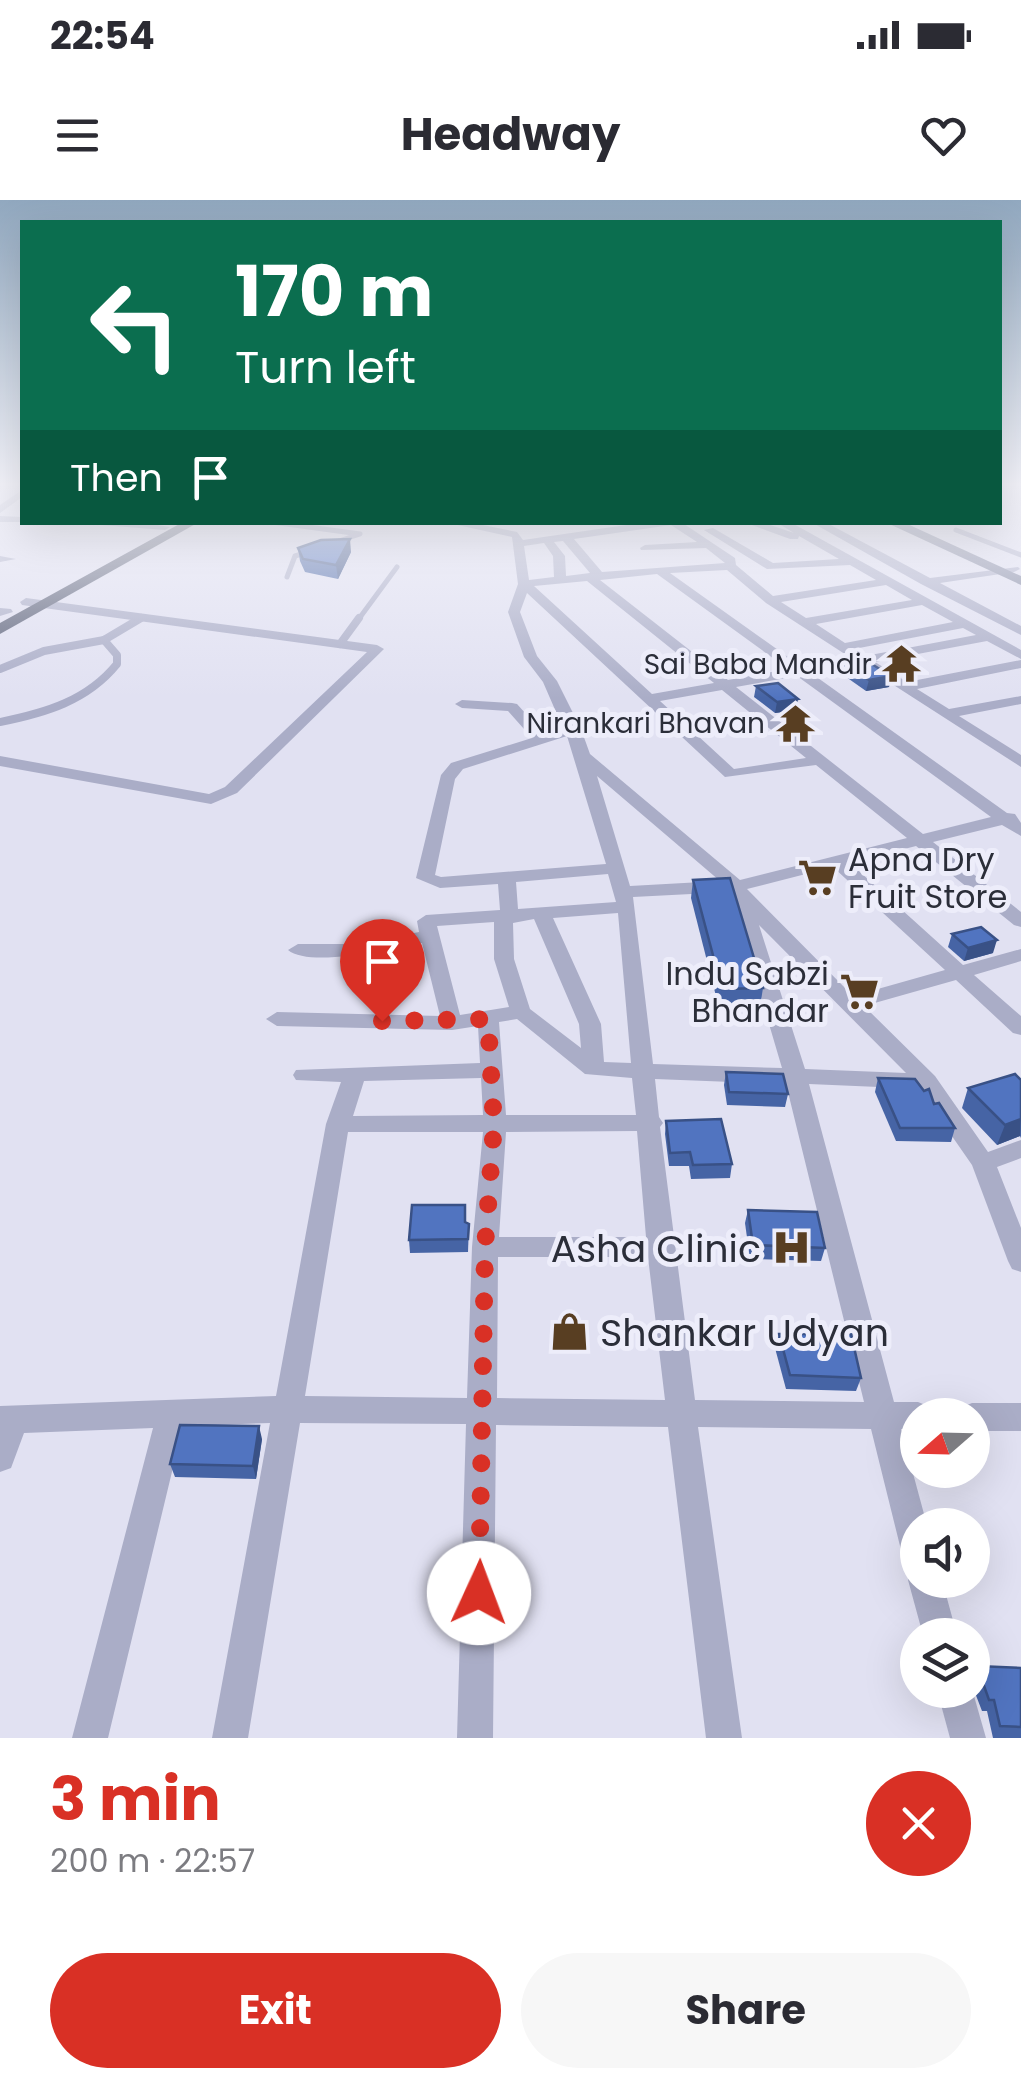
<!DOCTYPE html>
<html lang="en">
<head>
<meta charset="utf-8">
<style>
  body { margin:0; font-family:Poppins,sans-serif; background:#f7f7f7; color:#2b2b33; height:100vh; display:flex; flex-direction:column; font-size:38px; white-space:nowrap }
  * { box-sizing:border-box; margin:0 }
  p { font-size:32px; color:#7c7c81 }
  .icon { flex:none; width:55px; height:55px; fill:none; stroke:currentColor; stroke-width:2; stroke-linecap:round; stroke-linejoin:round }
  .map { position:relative; height:1538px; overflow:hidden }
  .details { display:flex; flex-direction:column; background:#fff; flex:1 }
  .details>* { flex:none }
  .guide { position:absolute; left:20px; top:20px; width:982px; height:305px; border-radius:0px; box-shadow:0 10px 40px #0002; background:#0b6e4f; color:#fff; overflow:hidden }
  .needle { width:65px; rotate:250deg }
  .controls { position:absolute; left:900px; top:1198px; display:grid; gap:20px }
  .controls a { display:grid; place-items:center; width:90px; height:90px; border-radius:50%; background:#fff; box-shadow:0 10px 40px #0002; font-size:50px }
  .pin { position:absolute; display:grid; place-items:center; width:85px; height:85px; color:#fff; margin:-102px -42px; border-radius:50% 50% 50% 0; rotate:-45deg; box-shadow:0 0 10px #0007 }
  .pin .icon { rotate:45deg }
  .me { position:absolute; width:110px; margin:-55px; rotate:2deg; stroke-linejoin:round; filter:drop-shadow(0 0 8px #0008) }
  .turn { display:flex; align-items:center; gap:35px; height:210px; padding:0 50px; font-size:45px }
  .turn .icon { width:130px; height:130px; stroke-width:2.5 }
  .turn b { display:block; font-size:70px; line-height:85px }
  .then { display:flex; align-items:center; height:95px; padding:0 50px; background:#0003; gap:20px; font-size:38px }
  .round { display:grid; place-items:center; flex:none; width:105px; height:105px; border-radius:52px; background:#f7f7f7 }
  .summary { display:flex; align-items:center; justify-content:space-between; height:170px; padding:0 50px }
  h1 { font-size:60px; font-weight:700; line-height:75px; color:#d93025 }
  .button { display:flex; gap:20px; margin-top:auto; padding:20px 50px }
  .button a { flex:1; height:115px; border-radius:60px; background:#d93025; color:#fff; font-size:40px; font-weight:700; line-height:115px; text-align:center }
  .button a+a { background:#f7f7f7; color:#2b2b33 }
  .status { display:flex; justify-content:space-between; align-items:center; height:70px; padding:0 50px; background:#fff; direction:ltr }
  .status svg { height:28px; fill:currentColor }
  header { display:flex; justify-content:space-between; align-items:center; height:130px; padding:0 50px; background:#fff; font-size:45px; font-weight:700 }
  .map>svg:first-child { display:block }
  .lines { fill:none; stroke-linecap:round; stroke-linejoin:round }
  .lane-far1 { stroke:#aaadc7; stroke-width:5 }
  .lane { stroke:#aaadc7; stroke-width:8 }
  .street { fill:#aaadc7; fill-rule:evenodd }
  .secondary { fill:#7e849e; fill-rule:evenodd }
  .primary { fill:#5d637a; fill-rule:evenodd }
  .wall { fill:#4664a5 }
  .shaded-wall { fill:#395186 }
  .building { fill:#5174c0; stroke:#395186; stroke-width:2.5 }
  .route { stroke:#d93025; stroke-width:18; stroke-dasharray:0 32.4 }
  .labels { text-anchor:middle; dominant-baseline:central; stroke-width:10; stroke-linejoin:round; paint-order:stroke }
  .far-poi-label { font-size:28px; fill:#2b2e39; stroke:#ededfa; text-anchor:end }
  .poi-label { font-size:32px; fill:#2b2e39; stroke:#ededfa; text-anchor:start }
  .near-poi-label { font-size:38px; fill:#2b2e39; stroke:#ededfa; text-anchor:end }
</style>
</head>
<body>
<div class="status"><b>22:54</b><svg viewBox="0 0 49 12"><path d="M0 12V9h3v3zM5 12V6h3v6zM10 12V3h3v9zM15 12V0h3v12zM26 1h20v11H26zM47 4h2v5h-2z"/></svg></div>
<header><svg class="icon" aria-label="menu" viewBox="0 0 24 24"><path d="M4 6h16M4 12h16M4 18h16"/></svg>Headway<svg class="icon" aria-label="heart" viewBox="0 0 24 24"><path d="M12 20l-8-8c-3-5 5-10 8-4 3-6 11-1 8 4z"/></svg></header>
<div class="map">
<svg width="1021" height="1538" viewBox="0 0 1021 1538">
  <rect width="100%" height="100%" fill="#e1e1f2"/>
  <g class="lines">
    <!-- lane-far1 -->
    <g class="lane-far1">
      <polyline points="272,322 360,334 336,342"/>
      <polyline points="956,330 1021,355"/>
      <polyline points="287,377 295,356 311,351"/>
      <polyline points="137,420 141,418"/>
      <polyline points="358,420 397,367"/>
    </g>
    <!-- lane -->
    <g class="lane">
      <polyline points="340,444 359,418"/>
      <polyline points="0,469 44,451 104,440 141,418"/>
      <path d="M0 522C45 513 87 501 117 464V455L104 440"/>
    </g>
    <!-- street -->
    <g class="street">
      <polygon points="22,290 22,297 0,313 0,305"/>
      <polygon points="0,316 22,317 24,322 0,322"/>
      <polygon points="63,322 138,322 170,327 165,330"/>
      <path d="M444 322H468L517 332 523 340 647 322H681L735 358 736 365 773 396 876 380 850 365 767 369 704 330 713 328 773 363 839 359 799 336 798 339H790L744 322H761L794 333 776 322H790L1021 450V459L987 441 875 462 907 482 1021 460V468L917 489 949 509 1021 496V504L959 516 1021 555V567L861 464 811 473 1007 613 1015 614 1021 623V636L1002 625 933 642 1021 712V727L1014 725 916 646 850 663 963 765 1021 749V761L974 775 1021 816V835L1013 833 956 780 864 806 935 876 988 952 1021 940V958L997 967 1021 1028V1072L1012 1069 1008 1061 972 965 913 880 910 885 902 888 809 884 894 1202H918L928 1206 932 1215H918V1230L901 1229 927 1325H918V1380H942L957 1435H923L908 1380 913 1368 906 1366 902 1354 871 1229 698 1227 742 1538H706L668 1227 496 1225 493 1538H457L466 1224 300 1223 248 1538H212L270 1223 183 1226 108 1538H72L153 1228 24 1233 11 1268 0 1272V1206L276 1196 326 924 341 882 296 880 293 875 296 870 480 863 478 826 452 830 277 826 266 819 277 812 440 816 422 743C394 749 309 768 288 750L298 744H361L419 732 417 721 426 715 500 710 498 684 440 688 416 678 441 575 451 563 532 538 508 511 462 508 455 504 462 500 512 503 517 504 544 534 563 528 543 482 524 457 508 412 518 384 512 337ZM671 325 697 342 645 345 640 348 641 350 706 348 725 363 602 372 574 339ZM563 341 590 373 566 376 565 356 554 342ZM544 343 553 356 554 377 529 380 524 346ZM727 370 766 403 851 458 802 467 670 373ZM657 374 788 469 728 480 600 380ZM587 381 714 483 652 494 534 386ZM886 385 912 400 806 418 781 402ZM527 393 725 577 816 565 907 638 740 680 590 554 581 529 557 481 537 456 520 412ZM922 405 953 422 845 443 816 424ZM963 428 976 435 865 456 854 449ZM797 476 991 617 923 634 736 487ZM722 490 806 558 734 569 660 501ZM567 536 606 664 441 677 435 675 455 579 463 569ZM597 576 720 681 630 686ZM833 667 945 770 853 796 747 689ZM608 674 616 702 518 709 516 682ZM730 692 782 868 653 864 633 697ZM618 713 631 863 604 862 601 824 553 718ZM534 719 579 824 581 848 530 809 514 759 513 723ZM494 722V759L509 807 460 815 437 726ZM759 725 906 873 805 869ZM517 819 585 874 632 878 636 915H506L499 822ZM481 878 483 915 353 916 364 881ZM655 879 786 884 864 1202 695 1200 660 927 663 923 659 917ZM637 931 646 1037H499L506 932ZM348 932H483L472 1047 467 1198 305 1196ZM498 1057H648L665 1200 497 1198Z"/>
      <polygon points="811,322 825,322 930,378 1018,367 1020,369 1014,372 940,383 1021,426 1021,435 921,384"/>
      <polygon points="0,356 16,359 0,362"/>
      <polygon points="26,398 377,445 384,449 237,593 211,604 0,566 0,556 209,594 225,587 367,452 22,405 20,402"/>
      <polygon points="0,408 11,409 13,412 0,416"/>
      <polygon points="972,1203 1021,1203 1021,1231 972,1231 972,1215 958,1215 962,1207"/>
      <polygon points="937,1490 972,1489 986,1538 950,1538"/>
    </g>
    <!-- secondary -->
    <polygon class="secondary" points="885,322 903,322 1021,376 1021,385"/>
    <!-- primary -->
    <polygon class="primary" points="183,322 199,322 0,434 0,423"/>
  </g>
  <!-- wall -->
  <g class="wall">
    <polygon points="298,348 351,352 338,379 305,372 300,361"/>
    <polygon points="841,462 891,476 889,487 866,491 839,472"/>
    <polygon points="756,486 796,510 775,513 754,497"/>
    <polygon points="693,680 763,788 760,807 719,808 691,698"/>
    <polygon points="952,734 993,753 964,761 948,747"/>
    <polygon points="726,872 788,894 785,907 727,905 724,885"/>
    <polygon points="878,878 934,904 955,928 951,942 896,941 875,892"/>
    <polygon points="1021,880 1021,938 1020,936 997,945 962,908 968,888"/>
    <polygon points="666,921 732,964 730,978 691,979 689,966 669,966 665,934"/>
    <polygon points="748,1010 825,1048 821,1061 750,1059 745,1023"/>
    <polygon points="465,1022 469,1024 468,1052 410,1053 409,1040"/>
    <polygon points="779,1134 861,1178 856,1191 786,1189 775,1148"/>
    <polygon points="262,1239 256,1279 175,1277 170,1264"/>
    <polygon points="977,1466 1021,1468 1021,1538 993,1538 987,1511 982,1511 972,1485 972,1474"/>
  </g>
  <!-- shaded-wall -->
  <g class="shaded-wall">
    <polygon points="350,339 351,352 338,379 336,365"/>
    <polygon points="891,476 889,487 866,491 869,480"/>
    <polygon points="798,499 796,510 775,513 777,502"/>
    <polygon points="997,740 993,753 964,761 968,748"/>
    <polygon points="1021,919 1020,936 997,945 1005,925"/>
    <polygon points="259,1226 262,1239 256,1279 253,1266"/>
  </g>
  <!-- building -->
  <g class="building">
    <polygon points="350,339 336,365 303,359 298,348 321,340"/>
    <polygon points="862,458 891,476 869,480 841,462"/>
    <polygon points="778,483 798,499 777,502 756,486"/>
    <polygon points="730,678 763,788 722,789 693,680"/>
    <polygon points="981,727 997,740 968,748 952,734"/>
    <polygon points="726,872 783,874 788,894 729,892"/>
    <polygon points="1015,874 1021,880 1021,919 1005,925 968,888"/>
    <polygon points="878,878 915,879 924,891 929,889 934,904 939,903 955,928 900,928"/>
    <polygon points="721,919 732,964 693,965 690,952 670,953 666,921"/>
    <polygon points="412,1005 465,1005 465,1022 469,1024 468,1039 409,1040"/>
    <polygon points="748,1010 817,1012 825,1048 753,1045"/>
    <polygon points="779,1134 851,1134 861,1178 790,1175"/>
    <polygon points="180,1225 259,1226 253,1266 170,1264"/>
    <polygon points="977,1466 1021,1468 1021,1527 1000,1526 994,1500 989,1500"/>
  </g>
  <!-- sky -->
  <linearGradient id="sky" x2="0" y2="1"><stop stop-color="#91a8bf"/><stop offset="0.57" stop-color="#f2f2f9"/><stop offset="1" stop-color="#f2f2f9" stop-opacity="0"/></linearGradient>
  <rect width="1021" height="498" fill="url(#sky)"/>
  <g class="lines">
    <!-- route -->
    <polyline class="route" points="382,821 488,819 494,925 485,1047 479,1393"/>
  </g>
  <!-- icons -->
  <defs>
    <symbol id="temple-bare" viewBox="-9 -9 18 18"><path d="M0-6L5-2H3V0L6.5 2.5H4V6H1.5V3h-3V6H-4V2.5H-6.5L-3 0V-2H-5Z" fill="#583e22" stroke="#ededfa" stroke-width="2.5" paint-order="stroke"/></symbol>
    <symbol id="supermarket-bare" viewBox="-9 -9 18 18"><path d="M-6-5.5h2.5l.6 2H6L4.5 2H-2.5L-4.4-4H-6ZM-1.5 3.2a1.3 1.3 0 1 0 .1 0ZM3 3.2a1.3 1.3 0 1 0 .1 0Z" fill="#583e22" stroke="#ededfa" stroke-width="2.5" paint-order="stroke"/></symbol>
    <symbol id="hospital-bare" viewBox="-9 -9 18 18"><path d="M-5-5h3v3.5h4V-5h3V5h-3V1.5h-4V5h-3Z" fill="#583e22" stroke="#ededfa" stroke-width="2.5" paint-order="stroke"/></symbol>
    <symbol id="shop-bare" viewBox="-9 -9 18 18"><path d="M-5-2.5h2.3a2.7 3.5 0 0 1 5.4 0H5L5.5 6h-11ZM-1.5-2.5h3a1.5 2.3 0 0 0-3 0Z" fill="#583e22" stroke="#ededfa" stroke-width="2.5" paint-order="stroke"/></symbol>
  </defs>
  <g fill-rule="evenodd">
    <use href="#temple-bare" x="874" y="436" width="55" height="55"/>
    <use href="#temple-bare" x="768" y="496" width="55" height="55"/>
    <use href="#supermarket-bare" x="790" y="650" width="55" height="55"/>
    <use href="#supermarket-bare" x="832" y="764" width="55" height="55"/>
    <use href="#hospital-bare" x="764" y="1020" width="55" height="55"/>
    <use href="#shop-bare" x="542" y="1104" width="55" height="55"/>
  </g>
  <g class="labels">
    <!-- far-poi labels -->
    <g class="far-poi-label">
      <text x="872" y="464">Sai Baba Mandir</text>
      <text x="765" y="523">Nirankari Bhavan</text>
    </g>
    <!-- poi labels -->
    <g class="poi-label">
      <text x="848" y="659">Apna Dry<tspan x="848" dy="37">Fruit Store</tspan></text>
      <text x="829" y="773" text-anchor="end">Indu Sabzi<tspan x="829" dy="37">Bhandar</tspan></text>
    </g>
    <!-- near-poi labels -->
    <g class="near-poi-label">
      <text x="761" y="1048">Asha Clinic</text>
      <text x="600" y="1132" text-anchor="start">Shankar Udyan</text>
    </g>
  </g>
</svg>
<div class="controls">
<a><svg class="needle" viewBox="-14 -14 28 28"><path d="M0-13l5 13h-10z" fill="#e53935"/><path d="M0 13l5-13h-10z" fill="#7c7c81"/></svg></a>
<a><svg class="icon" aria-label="sound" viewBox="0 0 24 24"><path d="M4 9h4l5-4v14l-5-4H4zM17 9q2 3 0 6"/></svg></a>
<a><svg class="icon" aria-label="layers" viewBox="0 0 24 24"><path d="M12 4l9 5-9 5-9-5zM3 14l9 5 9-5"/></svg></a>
</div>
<div class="pin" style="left:382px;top:821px;background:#d93025"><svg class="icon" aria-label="arrive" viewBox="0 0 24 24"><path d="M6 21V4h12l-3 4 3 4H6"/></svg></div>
<svg class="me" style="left:479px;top:1393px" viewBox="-20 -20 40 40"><circle r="19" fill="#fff"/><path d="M0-13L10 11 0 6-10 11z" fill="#d93025"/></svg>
<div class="guide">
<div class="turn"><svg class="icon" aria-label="left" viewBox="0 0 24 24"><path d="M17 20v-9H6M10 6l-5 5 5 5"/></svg><div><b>170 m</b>Turn left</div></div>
<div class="then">Then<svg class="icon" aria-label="arrive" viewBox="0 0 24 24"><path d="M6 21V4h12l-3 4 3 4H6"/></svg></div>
</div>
</div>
<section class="details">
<div class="summary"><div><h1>3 min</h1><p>200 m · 22:57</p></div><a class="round" style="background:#d93025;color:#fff"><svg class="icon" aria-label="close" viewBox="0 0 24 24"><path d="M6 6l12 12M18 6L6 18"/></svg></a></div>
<div class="button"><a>Exit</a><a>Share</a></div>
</section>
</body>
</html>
